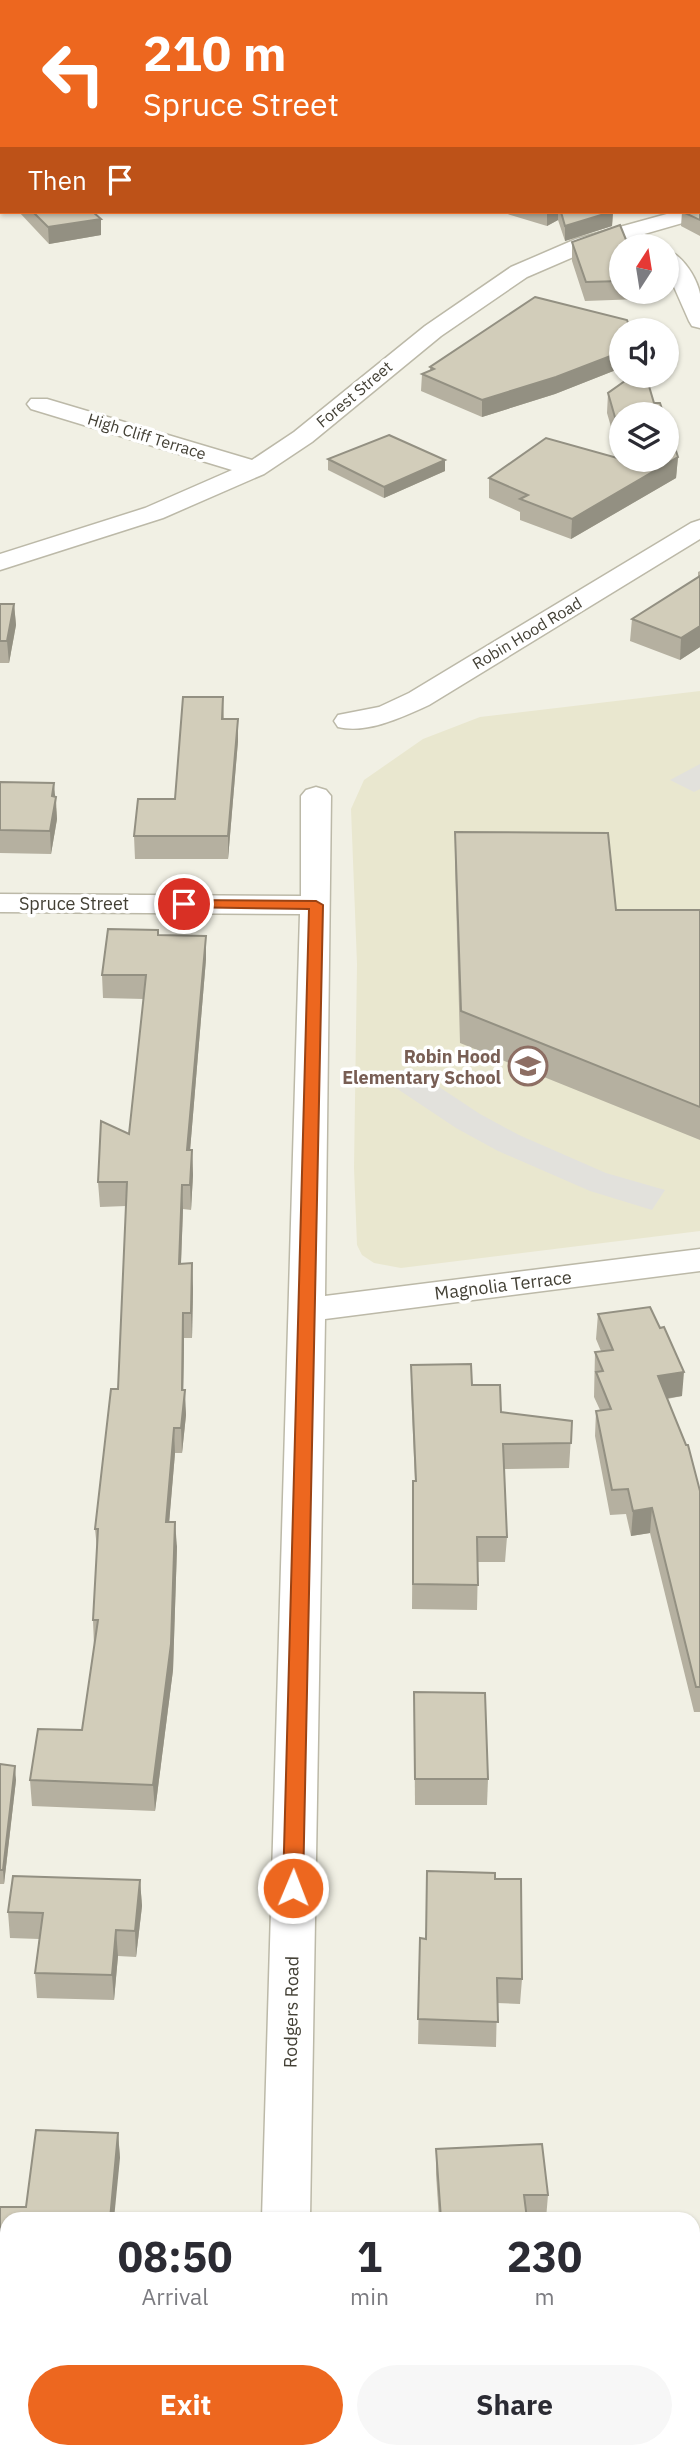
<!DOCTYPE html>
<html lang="en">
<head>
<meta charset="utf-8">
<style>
  body { margin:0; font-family:"IBM Plex Sans",sans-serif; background:#f7f7f7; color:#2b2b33; height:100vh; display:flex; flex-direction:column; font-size:26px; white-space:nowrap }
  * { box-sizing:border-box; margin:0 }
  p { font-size:23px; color:#7c7c81 }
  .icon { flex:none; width:38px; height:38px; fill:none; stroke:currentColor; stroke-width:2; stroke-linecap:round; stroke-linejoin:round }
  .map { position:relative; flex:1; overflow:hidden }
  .details { position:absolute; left:0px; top:2212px; width:700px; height:247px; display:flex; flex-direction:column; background:#fff; border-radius:21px 21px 0 0; box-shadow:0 2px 5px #0004 }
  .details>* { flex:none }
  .banner { position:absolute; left:0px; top:0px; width:700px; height:214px; box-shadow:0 2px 5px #0004; background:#ed671f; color:#fff; overflow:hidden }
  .needle { width:46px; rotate:12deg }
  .controls { position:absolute; left:609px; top:234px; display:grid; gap:14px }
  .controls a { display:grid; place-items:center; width:70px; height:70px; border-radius:50%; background:#fff; box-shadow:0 2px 5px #0004; font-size:35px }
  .pin { position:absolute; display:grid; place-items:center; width:60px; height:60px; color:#fff; margin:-30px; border:4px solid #fff; border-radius:50%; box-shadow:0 2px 7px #0007 }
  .me { position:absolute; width:77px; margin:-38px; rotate:1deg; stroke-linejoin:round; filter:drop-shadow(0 0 5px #0008) }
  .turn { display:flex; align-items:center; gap:24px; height:147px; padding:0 28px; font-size:32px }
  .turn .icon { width:91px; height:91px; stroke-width:2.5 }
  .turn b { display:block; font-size:49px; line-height:60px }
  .then { display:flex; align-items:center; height:66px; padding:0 28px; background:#0003; gap:14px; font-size:26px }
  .eta { display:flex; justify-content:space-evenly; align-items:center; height:119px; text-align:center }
  .eta b { font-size:42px; font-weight:800; line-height:49px }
  .action { display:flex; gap:14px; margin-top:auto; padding:14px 28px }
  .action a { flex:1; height:80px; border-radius:42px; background:#ed671f; color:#fff; font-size:28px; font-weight:800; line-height:80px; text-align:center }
  .action a+a { background:#f7f7f7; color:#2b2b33 }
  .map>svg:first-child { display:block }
  .education { fill:#e9e7cf }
  .green { fill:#c1e3af }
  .parking { fill:#e2e1dc }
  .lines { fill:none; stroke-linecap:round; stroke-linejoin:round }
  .minor-casing { stroke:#bcb9a8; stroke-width:3 }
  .tertiary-casing { stroke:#bcb9a8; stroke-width:4 }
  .minor { fill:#fff; fill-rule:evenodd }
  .tertiary { fill:#fff; fill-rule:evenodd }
  .wall { fill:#b5b0a0 }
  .shaded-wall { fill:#939082 }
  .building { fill:#d2cdba; stroke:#939082; stroke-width:2 }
  .route { fill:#ed671f; stroke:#9a4314; stroke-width:2 }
  .labels { text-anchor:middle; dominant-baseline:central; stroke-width:7; stroke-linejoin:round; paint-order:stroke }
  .far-street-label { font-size:16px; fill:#434035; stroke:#fff }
  .street-label { font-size:18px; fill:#434035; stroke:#fff }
  .education-label { font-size:18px; font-weight:bold; fill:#785e54; stroke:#fff; text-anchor:end }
</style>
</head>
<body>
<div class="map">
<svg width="700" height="2458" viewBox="0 0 700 2458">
  <rect width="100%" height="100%" fill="#f1f0e4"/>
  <!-- education -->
  <polygon class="education" points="700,691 700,1231 401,1268 374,1263 362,1255 357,1245 354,1168 357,964 351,809 364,780 423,739 480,717"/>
  <!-- green -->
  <polygon class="green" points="402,0 671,0 673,2 404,2"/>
  <!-- parking -->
  <g class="parking">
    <polygon points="700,764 700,789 694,792 670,780"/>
    <polygon points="409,1067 480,1114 519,1135 606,1173 665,1190 652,1210 590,1191 498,1151 456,1128 384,1080"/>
  </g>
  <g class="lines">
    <defs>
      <g id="minor">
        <polygon points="0,82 2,83 2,98 0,97"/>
        <polygon points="698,205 700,218 592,249 527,277 441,336 312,442 264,474 163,518 0,570 0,554 145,508 232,470 31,409 27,404 31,399 47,399 252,460 294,432 425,326 511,267 576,239 674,212 698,212"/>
        <path d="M667 251C682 254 697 278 700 294 700 304 700 317 700 328L692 326 689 321 667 271Z"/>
        <path d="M700 520V539L429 705C402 717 368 734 338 727L334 721 338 715 379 707 409 693 691 523Z"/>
        <polygon points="316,787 326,790 331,796 325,1296 700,1249 700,1271 325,1319 310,2219 262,2219 300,914 0,912 0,894 301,896 301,796 306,790"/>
        <rect x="255" y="2452" width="52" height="6"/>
      </g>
      <g id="tertiary">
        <rect x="698" y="64" width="2" height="12"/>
        <rect x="0" y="128" width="2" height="14"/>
      </g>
    </defs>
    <!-- minor casing -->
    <use href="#minor" class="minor-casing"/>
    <!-- tertiary casing -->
    <use href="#tertiary" class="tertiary-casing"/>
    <!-- minor -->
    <use href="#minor" class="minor"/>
    <!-- tertiary -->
    <use href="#tertiary" class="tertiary"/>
  </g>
  <!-- wall -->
  <g class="wall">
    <polygon points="700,158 700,236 681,226 682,212 698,212 700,205 700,203 698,203 698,159"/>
    <polygon points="19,212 93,212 101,235 49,244"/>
    <polygon points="501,212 613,212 612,226 565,241 558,220 547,226"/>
    <polygon points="572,242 621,247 621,292 640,292 640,299 585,301 572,261"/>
    <polygon points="621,331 621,368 555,394 482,417 421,391 422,374 430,371 430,367"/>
    <polygon points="608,393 621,415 621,460 678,457 676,478 571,539 520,520 520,512 489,498 489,478 620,458 607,413"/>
    <polygon points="328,459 445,460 445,471 384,498 328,470"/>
    <polygon points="700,571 700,647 680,660 630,641 632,619 698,578 698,572"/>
    <polygon points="0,604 14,604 16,625 9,663 0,663"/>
    <polygon points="223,697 224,719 238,741 228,859 135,859 134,836 175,799"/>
    <polygon points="0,782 56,797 57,819 51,854 0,853"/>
    <polygon points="455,832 616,910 700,910 700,1140 460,1043 455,862"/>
    <polygon points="159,935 206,959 190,1150 192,1150 193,1175 191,1210 183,1209 181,1264 193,1288 192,1338 184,1338 183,1390 186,1415 182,1453 175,1453 169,1522 177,1547 173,1670 155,1811 32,1806 30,1780 82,1730 94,1646 93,1620 97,1549 95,1529 118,1389 126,1206 100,1207 98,1182 129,1134 144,999 103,998 102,975"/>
    <polygon points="598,1314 682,1396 667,1399 700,1491 700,1712 694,1712 650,1533 631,1536 626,1514 610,1515 595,1436 596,1411 600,1410 594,1397 595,1352 601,1351 596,1339"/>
    <polygon points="411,1365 472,1385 501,1412 572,1421 569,1468 504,1469 507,1537 505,1562 478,1562 477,1610 412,1609 413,1481 415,1481 411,1389"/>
    <polygon points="414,1692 488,1779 487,1805 415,1805"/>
    <polygon points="0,1764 16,1780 4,1884 0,1884"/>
    <polygon points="495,1879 522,1979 520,2004 497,2003 496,2047 418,2044 420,1938 426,1939"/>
    <polygon points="140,1880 142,1906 136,1957 118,1956 114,2000 37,1998 35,1973 39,1939 10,1938 8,1912"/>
    <polygon points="118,2133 120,2158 7,2219 7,2287 0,2287 0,2207 26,2207"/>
    <polygon points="436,2149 548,2195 546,2219 439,2219 436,2174"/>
  </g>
  <!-- shaded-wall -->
  <g class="shaded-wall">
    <polygon points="2,184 2,201 0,202 0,185"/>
    <polygon points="547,212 558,212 558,220 547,226"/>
    <polygon points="611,212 613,212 612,226 565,241 565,226"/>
    <polygon points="101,219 101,235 49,244 48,227"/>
    <polygon points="621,352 621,368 555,394 482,417 482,400"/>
    <polygon points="678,457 676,478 571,539 572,519"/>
    <polygon points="445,460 445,471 384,498 384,487"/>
    <polygon points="14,604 16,625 9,663 7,641"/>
    <polygon points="700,626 700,647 680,660 681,638"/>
    <polygon points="238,719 238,741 228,859 228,836"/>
    <polygon points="54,783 57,819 51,854 50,831 52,796"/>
    <polygon points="206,936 206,959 188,1175 187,1150"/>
    <polygon points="192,1150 193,1175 191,1210 190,1185"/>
    <polygon points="182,1185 183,1209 180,1288 179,1264"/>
    <polygon points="192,1263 193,1288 192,1338 191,1313"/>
    <polygon points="183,1313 184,1338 183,1411 185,1390 186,1415 182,1453 181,1428"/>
    <polygon points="684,1372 682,1396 656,1400 658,1376"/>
    <polygon points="174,1428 175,1453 167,1548 166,1522"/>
    <polygon points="652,1508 650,1533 631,1536 633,1511"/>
    <polygon points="175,1522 177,1547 173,1670 155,1811 153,1785"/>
    <polygon points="15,1766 16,1780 4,1884 3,1870"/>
    <polygon points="140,1880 142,1906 136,1957 135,1931"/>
    <polygon points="116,1930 118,1956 114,2000 112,1975"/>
    <polygon points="118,2133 120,2158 114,2219 110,2219"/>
    <polygon points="87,2452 92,2452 91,2458 86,2458"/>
  </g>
  <!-- building -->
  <g class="building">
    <polygon points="2,141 2,184 0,185 0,143"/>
    <polygon points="700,158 700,188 698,188 698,159"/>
    <polygon points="700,205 700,220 683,212 698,212 698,206"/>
    <polygon points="33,212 93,212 101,219 48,227"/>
    <polygon points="561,212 611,212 565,226"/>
    <polygon points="620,225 629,247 621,247 621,281 586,282 572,242"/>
    <polygon points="535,297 627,320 631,331 621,331 621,352 556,377 482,400 422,374 434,369 430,367"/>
    <polygon points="632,376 646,376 654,403 660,403 664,415 621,415 621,438 608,393"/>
    <polygon points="667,424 678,457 572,519 520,499 528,495 489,478 546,438 621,459 621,460 667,460"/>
    <polygon points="389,435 445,460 384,487 328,459"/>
    <polygon points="700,576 700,626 681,638 632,619"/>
    <polygon points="0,604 14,604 7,641 0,641"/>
    <polygon points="183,697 223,697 222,719 238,719 228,836 134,836 138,799 175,799"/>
    <polygon points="0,782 54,783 52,796 56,797 50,831 0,830"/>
    <polygon points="455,832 608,833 616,910 700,910 700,1107 461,1011"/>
    <polygon points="108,929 158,930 158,935 206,936 187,1150 192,1150 190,1185 182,1185 179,1264 192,1263 191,1313 183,1313 182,1390 185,1390 181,1428 174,1428 166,1522 175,1522 171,1644 153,1785 30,1780 38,1729 82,1730 98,1620 93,1620 98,1529 95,1529 111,1389 118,1389 127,1182 98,1182 101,1121 129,1134 146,975 102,975"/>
    <polygon points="650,1307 660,1328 664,1327 684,1372 658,1376 686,1445 688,1445 700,1491 700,1687 696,1687 652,1508 633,1511 628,1489 612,1490 596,1411 611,1409 596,1372 603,1371 595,1352 613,1350 598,1314"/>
    <polygon points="471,1364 472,1385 500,1385 501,1412 572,1421 571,1443 503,1444 507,1537 477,1537 478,1585 413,1584 413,1481 416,1481 411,1365"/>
    <polygon points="414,1692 485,1693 488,1779 415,1779"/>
    <polygon points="0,1764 15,1766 3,1870 0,1870"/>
    <polygon points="427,1871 495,1873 495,1879 521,1879 522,1979 497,1978 498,2022 418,2019 420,1938 426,1939"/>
    <polygon points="13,1876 140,1880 135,1931 116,1930 112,1975 35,1973 43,1913 8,1912"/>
    <polygon points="36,2130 118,2133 110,2219 7,2219 7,2261 0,2261 0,2207 26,2207"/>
    <polygon points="542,2144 548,2195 524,2195 527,2219 441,2219 436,2149"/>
    <polygon points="7,2387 7,2452 87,2452 86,2458 0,2458 0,2440"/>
    <polygon points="447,2452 536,2452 536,2453 568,2452 569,2458 448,2458"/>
  </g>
  <!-- route -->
  <polygon class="route" points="184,900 316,901 323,905 303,1888 300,1894 293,1896 286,1894 283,1888 309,909 180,907 180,901"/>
  <!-- icons -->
  <defs>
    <symbol id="school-ring" viewBox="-11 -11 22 22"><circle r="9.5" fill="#fff" stroke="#8d6e63" stroke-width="1.5"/><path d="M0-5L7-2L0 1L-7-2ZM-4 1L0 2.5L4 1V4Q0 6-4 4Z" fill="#8d6e63"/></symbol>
  </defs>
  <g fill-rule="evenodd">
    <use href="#school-ring" x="506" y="1044" width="44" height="44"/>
  </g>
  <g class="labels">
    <!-- far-street labels -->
    <g class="far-street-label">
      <text transform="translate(354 394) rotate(-40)">Forest Street</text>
      <text transform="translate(147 436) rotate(17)">High Cliff Terrace</text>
      <text transform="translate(527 633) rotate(-31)">Robin Hood Road</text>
    </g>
    <!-- street labels -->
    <g class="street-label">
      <text x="74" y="903">Spruce Street</text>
      <text transform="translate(503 1285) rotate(-7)">Magnolia Terrace</text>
      <text transform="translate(291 2012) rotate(-89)">Rodgers Road</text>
    </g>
    <!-- education labels -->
    <g class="education-label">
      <text x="501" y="1056">Robin Hood<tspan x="501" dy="21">Elementary School</tspan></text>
    </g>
  </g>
</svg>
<div class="controls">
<a><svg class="needle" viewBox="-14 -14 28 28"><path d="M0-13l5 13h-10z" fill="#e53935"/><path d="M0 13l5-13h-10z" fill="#7c7c81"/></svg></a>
<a><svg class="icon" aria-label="sound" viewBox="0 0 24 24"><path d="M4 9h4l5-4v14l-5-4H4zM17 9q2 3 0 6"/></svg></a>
<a><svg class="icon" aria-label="layers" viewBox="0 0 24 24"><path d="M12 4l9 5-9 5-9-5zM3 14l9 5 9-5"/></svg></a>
</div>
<div class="pin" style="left:184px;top:904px;background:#d93025"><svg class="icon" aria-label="arrive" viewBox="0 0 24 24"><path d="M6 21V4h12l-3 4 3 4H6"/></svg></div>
<svg class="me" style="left:293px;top:1888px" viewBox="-20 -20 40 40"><circle r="17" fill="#ed671f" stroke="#fff" stroke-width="3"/><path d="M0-11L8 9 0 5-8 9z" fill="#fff"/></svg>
<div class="banner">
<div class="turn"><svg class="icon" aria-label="left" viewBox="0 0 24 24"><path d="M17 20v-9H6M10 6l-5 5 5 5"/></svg><div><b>210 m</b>Spruce Street</div></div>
<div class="then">Then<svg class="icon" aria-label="arrive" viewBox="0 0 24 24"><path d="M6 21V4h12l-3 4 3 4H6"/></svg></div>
</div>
<section class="details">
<div class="eta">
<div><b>08:50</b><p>Arrival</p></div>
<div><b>1</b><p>min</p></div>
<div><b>230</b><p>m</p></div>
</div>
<div class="action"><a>Exit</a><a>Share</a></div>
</section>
</div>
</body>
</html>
